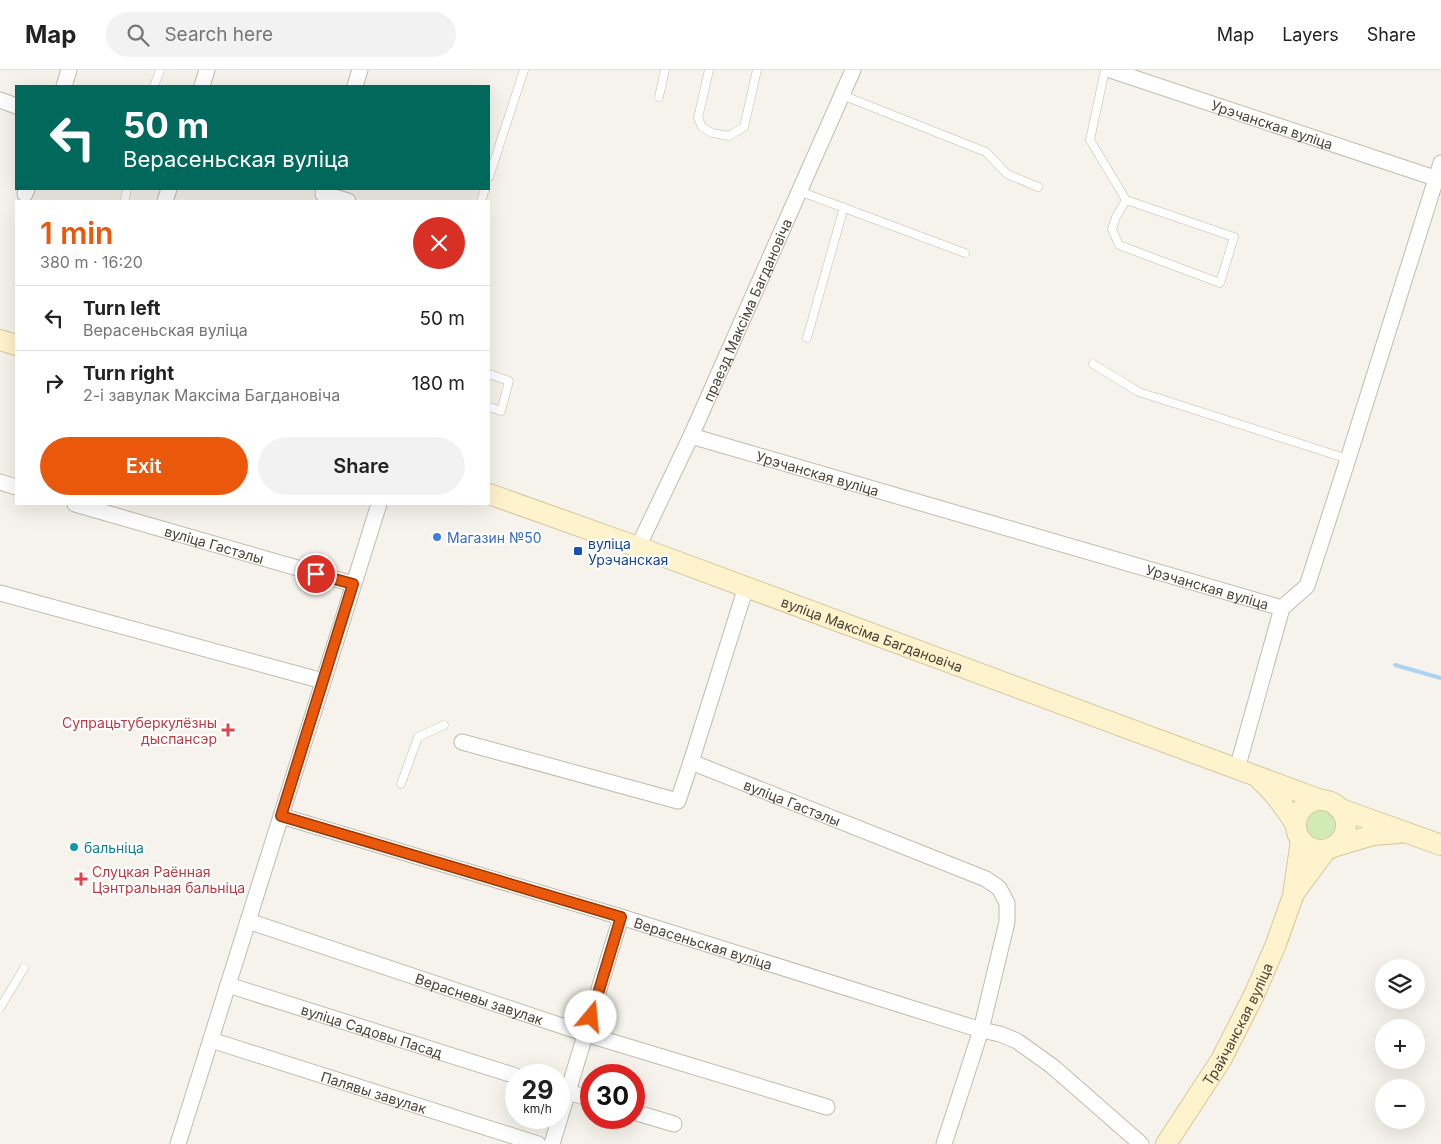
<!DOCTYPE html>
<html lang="en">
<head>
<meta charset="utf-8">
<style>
  body { margin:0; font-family:Inter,sans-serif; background:#f2f2f2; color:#222; height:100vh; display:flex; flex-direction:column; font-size:19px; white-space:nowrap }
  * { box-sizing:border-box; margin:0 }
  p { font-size:16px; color:#767676 }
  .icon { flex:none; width:28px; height:28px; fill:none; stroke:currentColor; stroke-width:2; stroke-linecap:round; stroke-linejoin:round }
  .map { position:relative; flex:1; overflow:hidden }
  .details { position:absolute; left:15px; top:130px; width:475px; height:305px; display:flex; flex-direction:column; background:#fff; border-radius:0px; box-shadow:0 5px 20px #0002 }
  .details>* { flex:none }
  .hud { position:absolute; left:15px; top:15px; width:475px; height:105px; border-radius:0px; box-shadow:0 5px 20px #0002; background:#00695c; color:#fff; overflow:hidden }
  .buttons { position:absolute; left:1375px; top:889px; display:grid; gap:10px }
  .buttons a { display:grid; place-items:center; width:50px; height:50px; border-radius:50%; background:#fff; box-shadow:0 5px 20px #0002; font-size:25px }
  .speed { position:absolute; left:505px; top:994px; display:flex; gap:10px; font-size:25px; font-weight:700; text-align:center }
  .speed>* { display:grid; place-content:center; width:65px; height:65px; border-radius:50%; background:#fff; box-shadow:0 5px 20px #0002; line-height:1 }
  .speed small { font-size:12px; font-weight:400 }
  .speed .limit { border:8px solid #d22; background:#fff; color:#111 }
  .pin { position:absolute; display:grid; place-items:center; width:42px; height:42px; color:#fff; margin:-21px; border:2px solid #fff; border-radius:50%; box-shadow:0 1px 5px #0007 }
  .me { position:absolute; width:55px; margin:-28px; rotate:17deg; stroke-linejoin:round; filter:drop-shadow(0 0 4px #0008) }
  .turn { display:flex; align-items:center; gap:18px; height:105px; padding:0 25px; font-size:22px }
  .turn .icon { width:65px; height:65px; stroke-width:2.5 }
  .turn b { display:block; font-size:35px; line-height:42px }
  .round { display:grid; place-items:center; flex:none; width:52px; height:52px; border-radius:26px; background:#f2f2f2 }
  .headline { display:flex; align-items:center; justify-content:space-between; height:85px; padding:0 25px }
  h1 { font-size:30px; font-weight:600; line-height:38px; color:#ea580c }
  .cta { display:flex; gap:10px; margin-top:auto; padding:10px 25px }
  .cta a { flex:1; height:58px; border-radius:30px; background:#ea580c; color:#fff; font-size:20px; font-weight:600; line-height:58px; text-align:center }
  .cta a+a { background:#f2f2f2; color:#222 }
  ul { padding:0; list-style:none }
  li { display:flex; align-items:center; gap:15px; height:65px; padding:0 25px; border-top:1px solid #e0e0e0 }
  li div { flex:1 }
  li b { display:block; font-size:19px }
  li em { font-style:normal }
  header { display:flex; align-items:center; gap:30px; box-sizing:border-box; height:70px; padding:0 25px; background:#fff; border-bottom:1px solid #e0e0e0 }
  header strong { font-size:24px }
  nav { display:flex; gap:28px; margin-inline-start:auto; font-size:18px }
  .search { width:350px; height:45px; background:#f2f2f2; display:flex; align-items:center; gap:12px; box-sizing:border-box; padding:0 18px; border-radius:28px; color:#767676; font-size:19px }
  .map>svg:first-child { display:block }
  .green { fill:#d2eab5 }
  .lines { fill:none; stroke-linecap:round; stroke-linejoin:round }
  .stream { stroke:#a9d4f2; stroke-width:4 }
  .lane-casing { stroke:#c2bbae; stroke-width:9 }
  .street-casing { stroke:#c2bbae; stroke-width:17 }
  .secondary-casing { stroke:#d6c79b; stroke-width:22 }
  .lane { stroke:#fff; stroke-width:8 }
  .street { stroke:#fff; stroke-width:15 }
  .secondary { stroke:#fff3cd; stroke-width:20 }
  .route-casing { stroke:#983908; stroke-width:12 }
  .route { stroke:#ea580c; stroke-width:9 }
  .shop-dot { fill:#3f7fe0; stroke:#fff; stroke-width:2 }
  .transit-dot { fill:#1a4fb4; stroke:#fff; stroke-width:2 }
  .health-dot { fill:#e0444e; stroke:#fff; stroke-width:2 }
  .culture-dot { fill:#0f9aa8; stroke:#fff; stroke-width:2 }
  .labels { text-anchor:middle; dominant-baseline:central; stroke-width:4.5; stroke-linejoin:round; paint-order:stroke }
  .street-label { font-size:14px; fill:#4b4439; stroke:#fff }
  .shop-label { font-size:14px; fill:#366cbe; stroke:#fff; text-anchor:start }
  .transit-label { font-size:14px; fill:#164399; stroke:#fff; text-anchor:start }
  .health-label { font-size:14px; fill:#be3a42; stroke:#fff; text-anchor:end }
  .culture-label { font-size:14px; fill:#0d838f; stroke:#fff; text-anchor:start }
</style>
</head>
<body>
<header>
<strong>Map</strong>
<div class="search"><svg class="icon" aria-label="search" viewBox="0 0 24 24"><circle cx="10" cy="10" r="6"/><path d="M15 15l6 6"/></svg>Search here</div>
<nav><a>Map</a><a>Layers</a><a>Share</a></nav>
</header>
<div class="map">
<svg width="1441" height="1074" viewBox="0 0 1441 1074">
  <rect width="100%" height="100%" fill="#f6f3ec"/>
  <!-- green -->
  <circle class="green" cx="1320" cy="755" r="17"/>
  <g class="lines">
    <!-- stream -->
    <polyline class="stream" points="1395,595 1441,608"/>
    <defs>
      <g id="lane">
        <polyline points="709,0 698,48 702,57 712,63 729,66 744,57 757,0"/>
        <polyline points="1105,0 1090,70 1126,130 1234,167 1220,213 1119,175 1112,159 1116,147 1126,130"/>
        <polyline points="154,16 160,0"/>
        <polyline points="842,25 986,82 1007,104 1038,117"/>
        <polyline points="659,27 665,0"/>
        <polyline points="489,107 524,0"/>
        <polyline points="799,121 965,183"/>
        <polyline points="125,129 127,119"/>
        <polyline points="481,131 485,119"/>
        <polyline points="807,268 844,137"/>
        <polyline points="1093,294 1139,322 1348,389"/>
        <polyline points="489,304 509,311 501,341 489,337"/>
        <polyline points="401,714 418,667 444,655"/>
        <polyline points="0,938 24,898"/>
      </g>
      <g id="street">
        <path id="s1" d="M1110 0 1435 108"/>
        <polyline points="64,16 69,0"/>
        <polyline points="202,16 207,0"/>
        <polyline points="355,16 360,0"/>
        <polyline points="0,30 16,36"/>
        <polyline points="324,119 323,124 348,131"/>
        <polyline points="25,124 27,119"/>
        <polyline points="165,131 169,119"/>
        <path id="s2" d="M691 366 1282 538"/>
        <polyline points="0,412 16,417"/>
        <path id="s3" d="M75 434 353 514"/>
        <path id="s4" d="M638 477 691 366 853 0"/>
        <polyline points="0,523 323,611"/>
        <polyline points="1282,538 1307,516 1348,389 1441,93"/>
        <polyline points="462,672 678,731 691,692 746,517"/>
        <path id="s5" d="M691 692 986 809 999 818 1007 833V852L981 960 944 1074"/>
        <polyline points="1237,699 1282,538"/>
        <path id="s6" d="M281 746 621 847 981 960 1000 964 1017 971 1052 996 1141 1074"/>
        <path id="s7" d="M248 851 586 964 827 1037"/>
        <path id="s8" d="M228 915 516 1006"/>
        <path id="s9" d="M211 970 538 1074"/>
        <polyline points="559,1019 591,1029"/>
        <polyline points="634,1042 674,1054"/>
        <polyline points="178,1074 379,434"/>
        <polyline points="552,1074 621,847"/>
      </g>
      <g id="secondary">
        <polyline points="0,270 16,275"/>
        <path id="s10" d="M489 424 638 477 1321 730"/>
        <path d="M1261 711C1276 724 1286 739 1296 755"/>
        <circle cx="1321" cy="755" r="25"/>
        <polyline points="1338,738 1441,775"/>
        <polyline points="1333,777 1373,765 1399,763"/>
        <polyline points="1295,822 1326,780"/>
        <path id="s11" d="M1166 1074 1221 990 1254 925 1276 874 1293 826 1301 770"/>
      </g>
    </defs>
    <!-- lane casing -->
    <use href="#lane" class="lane-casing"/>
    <!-- street casing -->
    <use href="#street" class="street-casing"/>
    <!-- secondary casing -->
    <use href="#secondary" class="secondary-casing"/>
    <!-- lane -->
    <use href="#lane" class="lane"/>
    <!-- street -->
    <use href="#street" class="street"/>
    <!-- secondary -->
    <use href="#secondary" class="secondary"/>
  </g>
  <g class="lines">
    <defs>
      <polyline id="route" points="316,504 353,514 281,746 621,847 591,947"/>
    </defs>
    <!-- route casing -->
    <use href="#route" class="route-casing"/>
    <!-- route -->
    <use href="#route" class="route"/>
  </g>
  <!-- markers -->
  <circle class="shop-dot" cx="437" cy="467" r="5"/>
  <rect class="transit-dot" x="573" y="476" width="10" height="10" rx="2.5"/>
  <g class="health-dot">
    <path d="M225.5 652.5h5v5h5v5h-5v5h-5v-5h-5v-5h5z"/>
    <path d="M78.5 801.5h5v5h5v5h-5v5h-5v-5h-5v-5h5z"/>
  </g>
  <circle class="culture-dot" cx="74" cy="777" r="5"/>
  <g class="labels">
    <!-- street labels -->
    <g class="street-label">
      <text stroke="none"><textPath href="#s1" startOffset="171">Урэчанская вуліца</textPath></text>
      <text stroke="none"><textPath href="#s4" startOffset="261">праезд Максіма Багдановіча</textPath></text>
      <text stroke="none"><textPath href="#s2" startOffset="132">Урэчанская вуліца</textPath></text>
      <text stroke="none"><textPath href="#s3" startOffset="145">вуліца Гастэлы</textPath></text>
      <text stroke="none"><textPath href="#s2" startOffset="538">Урэчанская вуліца</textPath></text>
      <text stroke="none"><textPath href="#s10" startOffset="408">вуліца Максіма Багдановіча</textPath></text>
      <text stroke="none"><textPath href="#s5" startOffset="109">вуліца Гастэлы</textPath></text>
      <text stroke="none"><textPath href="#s6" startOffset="441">Верасеньская вуліца</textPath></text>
      <text stroke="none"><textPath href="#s7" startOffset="244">Верасневы завулак</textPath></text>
      <text stroke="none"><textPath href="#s11" startOffset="140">Трайчанская вуліца</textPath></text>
      <text stroke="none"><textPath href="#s8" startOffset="151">вуліца Садовы Пасад</textPath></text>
      <text stroke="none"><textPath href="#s9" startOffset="171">Палявы завулак</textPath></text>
    </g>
    <!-- shop labels -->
    <g class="shop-label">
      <text x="447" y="467">Магазин №50</text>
    </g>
    <!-- transit labels -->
    <g class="transit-label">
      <text x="588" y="473">вуліца<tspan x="588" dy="16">Урэчанская</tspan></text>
    </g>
    <!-- health labels -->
    <g class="health-label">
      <text x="217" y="652">Супрацьтуберкулёзны<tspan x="217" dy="16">дыспансэр</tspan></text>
      <text x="92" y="801" text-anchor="start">Слуцкая Раённая<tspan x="92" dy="16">Цэнтральная бальніца</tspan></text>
    </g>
    <!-- culture labels -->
    <g class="culture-label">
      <text x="84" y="777">бальніца</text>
    </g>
  </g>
</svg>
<div class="buttons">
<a><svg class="icon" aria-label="layers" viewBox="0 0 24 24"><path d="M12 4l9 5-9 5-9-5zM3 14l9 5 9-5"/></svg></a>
<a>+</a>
<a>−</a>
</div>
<div class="speed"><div>29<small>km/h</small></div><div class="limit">30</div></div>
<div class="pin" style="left:316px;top:504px;background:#d93025"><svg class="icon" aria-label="arrive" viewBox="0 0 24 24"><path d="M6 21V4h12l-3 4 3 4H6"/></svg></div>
<svg class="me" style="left:591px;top:947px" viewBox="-20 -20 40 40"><circle r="19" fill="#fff"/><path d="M0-13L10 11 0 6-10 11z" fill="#ea580c"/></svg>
<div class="hud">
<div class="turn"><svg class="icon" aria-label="left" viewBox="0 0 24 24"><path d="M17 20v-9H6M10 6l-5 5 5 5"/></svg><div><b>50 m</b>Верасеньская вуліца</div></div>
</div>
<section class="details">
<div class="headline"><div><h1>1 min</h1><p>380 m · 16:20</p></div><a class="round" style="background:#d93025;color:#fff"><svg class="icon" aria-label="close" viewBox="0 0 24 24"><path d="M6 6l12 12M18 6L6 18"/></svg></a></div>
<ul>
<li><svg class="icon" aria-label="left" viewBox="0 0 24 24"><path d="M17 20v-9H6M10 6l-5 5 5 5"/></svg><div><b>Turn left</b><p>Верасеньская вуліца</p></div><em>50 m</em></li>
<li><svg class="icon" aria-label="right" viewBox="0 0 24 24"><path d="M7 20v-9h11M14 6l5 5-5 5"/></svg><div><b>Turn right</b><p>2-і завулак Максіма Багдановіча</p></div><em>180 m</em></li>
</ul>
<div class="cta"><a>Exit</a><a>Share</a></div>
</section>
</div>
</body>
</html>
